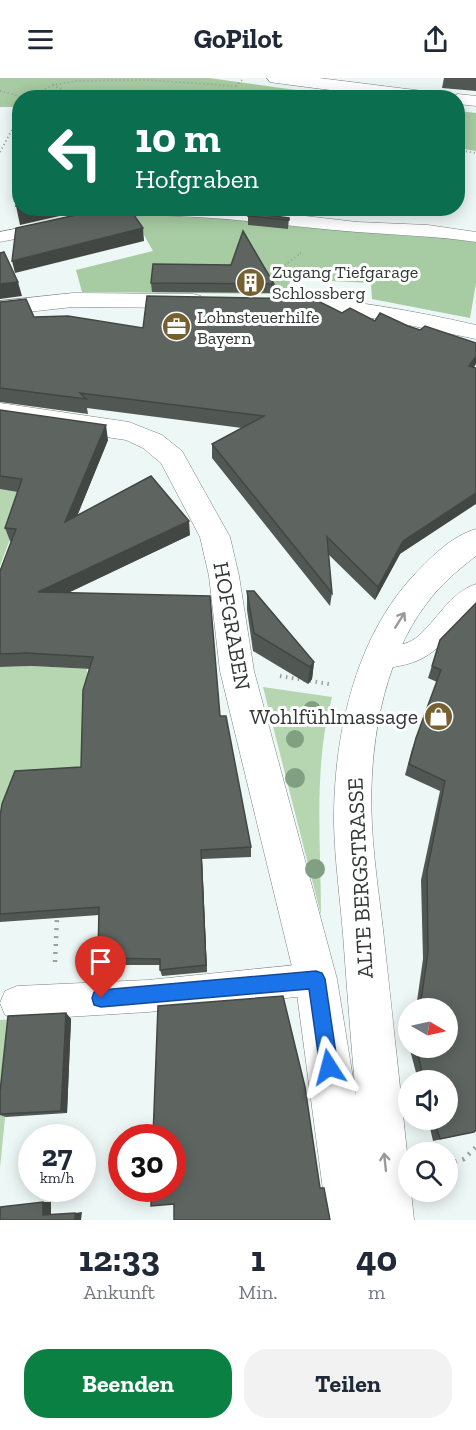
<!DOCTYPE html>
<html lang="de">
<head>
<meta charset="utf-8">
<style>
  body { margin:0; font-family:"Zilla Slab",serif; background:#f2f2f3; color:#1f2937; height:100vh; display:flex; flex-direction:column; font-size:22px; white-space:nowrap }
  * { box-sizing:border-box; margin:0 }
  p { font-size:20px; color:#747a83 }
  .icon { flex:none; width:33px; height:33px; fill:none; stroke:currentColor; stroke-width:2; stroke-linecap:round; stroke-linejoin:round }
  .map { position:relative; height:1142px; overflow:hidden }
  .sheet { display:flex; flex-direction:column; background:#fff; flex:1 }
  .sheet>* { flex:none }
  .top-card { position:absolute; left:12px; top:12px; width:453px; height:126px; border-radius:24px; box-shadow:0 3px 15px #0003; background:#0b6e4f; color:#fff; overflow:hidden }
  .needle { width:39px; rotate:99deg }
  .tools { position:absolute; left:398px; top:920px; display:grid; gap:12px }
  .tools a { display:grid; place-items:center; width:60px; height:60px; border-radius:50%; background:#fff; box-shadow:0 3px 15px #0003; font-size:30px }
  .speed { position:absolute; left:18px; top:1046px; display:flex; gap:12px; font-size:30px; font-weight:700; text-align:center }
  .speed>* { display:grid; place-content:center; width:78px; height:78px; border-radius:50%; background:#fff; box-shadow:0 3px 15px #0003; line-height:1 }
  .speed small { font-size:15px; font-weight:400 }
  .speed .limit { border:9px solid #d22; background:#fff; color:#111 }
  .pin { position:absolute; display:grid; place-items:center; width:51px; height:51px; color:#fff; margin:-62px -26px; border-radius:50% 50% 50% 0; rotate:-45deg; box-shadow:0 0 6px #0007 }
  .pin .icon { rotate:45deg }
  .me { position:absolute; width:66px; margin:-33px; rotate:351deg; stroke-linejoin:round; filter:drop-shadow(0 0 4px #0008) }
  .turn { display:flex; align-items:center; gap:21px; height:126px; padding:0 24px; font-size:27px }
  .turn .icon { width:78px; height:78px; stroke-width:2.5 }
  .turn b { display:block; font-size:42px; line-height:51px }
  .eta { display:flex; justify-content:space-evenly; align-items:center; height:102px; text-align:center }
  .eta b { font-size:36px; font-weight:700; line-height:42px }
  .button { display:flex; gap:12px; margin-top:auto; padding:12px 24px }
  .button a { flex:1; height:69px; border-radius:24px; background:#0b8043; color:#fff; font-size:24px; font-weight:700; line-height:69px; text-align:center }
  .button a+a { background:#f2f2f3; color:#1f2937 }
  header { display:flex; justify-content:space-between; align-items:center; height:78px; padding:0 24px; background:#fff; font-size:27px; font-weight:700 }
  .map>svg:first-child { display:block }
  .green { fill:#b6d6b2 }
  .forest { fill:#a7cba2 }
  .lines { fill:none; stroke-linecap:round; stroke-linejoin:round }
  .service-casing { stroke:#798280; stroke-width:1 }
  .minor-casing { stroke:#798280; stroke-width:1 }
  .secondary-casing { stroke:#798280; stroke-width:1 }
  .path-far3 { stroke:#99a09e; stroke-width:2; stroke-dasharray:1 3; stroke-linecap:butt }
  .path-far2 { stroke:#99a09e; stroke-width:3; stroke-dasharray:1.5 4; stroke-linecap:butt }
  .path-far1 { stroke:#99a09e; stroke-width:4; stroke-dasharray:1.5 4.5; stroke-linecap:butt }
  .path { stroke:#99a09e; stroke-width:4.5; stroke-dasharray:2 6; stroke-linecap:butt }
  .service { fill:#fff; fill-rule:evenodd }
  .minor { fill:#fff; fill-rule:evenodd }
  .secondary { fill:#fff; fill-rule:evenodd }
  .tree { fill:#80a081 }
  .wall { fill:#515753 }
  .shaded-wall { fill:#424744 }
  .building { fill:#5e6561; stroke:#424744; stroke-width:1.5 }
  .oneway { stroke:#999b9a }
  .route { fill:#1a73e8; stroke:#114b97; stroke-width:1.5 }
  .labels { text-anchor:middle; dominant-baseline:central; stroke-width:6; stroke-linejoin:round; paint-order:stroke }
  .far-poi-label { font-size:18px; fill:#333736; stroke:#fff; text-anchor:start }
  .street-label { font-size:22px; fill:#333736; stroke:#fff }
  .poi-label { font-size:22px; fill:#333736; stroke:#fff; text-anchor:end }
</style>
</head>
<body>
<header><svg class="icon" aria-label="menu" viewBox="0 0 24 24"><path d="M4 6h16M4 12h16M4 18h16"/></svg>GoPilot<svg class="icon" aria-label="share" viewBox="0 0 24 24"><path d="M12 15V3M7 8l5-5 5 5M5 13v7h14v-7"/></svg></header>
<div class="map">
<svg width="476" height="1142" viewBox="0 0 476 1142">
  <rect width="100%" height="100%" fill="#edf7f5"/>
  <!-- green -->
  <g class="green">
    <polygon points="0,409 28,413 0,488"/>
    <polygon points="35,588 87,591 85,700 0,784 0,589"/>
    <path d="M263 609 332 619C313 690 321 764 321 837Z"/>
    <polygon points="15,941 0,1090 0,942"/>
  </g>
  <!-- forest -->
  <g class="forest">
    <polygon points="0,0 209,0 346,19 20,20 19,29 0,29"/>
    <polygon points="458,33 476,35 476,73 458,70"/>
    <polygon points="131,134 249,139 476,161 476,205 470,240 372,221 371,205 290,201 288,216 82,214 76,192 153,173"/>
  </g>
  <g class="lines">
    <defs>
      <g id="service">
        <path d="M108 130 253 132 357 144 428 147 476 154V164C436 158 397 157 357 154 304 150 251 142 197 139 163 137 131 135 97 143L89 138 91 135Z"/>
        <polygon points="50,144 58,149 56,153 0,164 0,154"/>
        <path d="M476 506V529C449 554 439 581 399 588 388 590 381 592 371 589L367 581 371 573C386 568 404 569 416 560 437 543 449 515 476 506Z"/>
        <polygon points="316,885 327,890 332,901 327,912 316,917 148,934 17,942 5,937 0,925 5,913 17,908 148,902"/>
      </g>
      <g id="minor">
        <polygon points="73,215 193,216 201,218 205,223 201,228 193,230 73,229 0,237 0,223"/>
        <path d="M280 217C346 221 411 232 476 247V261L379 241 272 229 268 224 272 219Z"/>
        <path d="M0 325 129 344 162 357 182 373 230 459 239 498 254 593 337 901 356 1019C351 965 347 910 343 856 340 820 335 783 334 747 333 661 354 560 415 496 432 478 452 458 476 451V478C458 492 441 506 427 525 381 585 368 674 372 747 374 788 381 829 385 870 393 941 400 1012 408 1083V1113H411L414 1142H327L295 901 220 593 209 498 200 459 161 385 143 370 126 362 0 343Z"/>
      </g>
      <g id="secondary">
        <polygon points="267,0 319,0 439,15 448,20 392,20 276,5 270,4"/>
        <polygon points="458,16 476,18 476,28 458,26 458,20 450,20"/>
      </g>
    </defs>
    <!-- service casing -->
    <use href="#service" class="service-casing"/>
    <!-- minor casing -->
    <use href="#minor" class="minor-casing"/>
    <!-- secondary casing -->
    <use href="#secondary" class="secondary-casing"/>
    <!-- path-far3 -->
    <g class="path-far3">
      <polyline points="53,7 78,20"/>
      <polyline points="0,13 27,20"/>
      <polyline points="27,20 53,7 75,3 146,2 236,8 244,0"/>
      <polyline points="458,72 476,75"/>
      <polyline points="0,74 20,37"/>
      <polyline points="285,187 301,175 299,175"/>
    </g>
    <!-- path-far2 -->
    <polyline class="path-far2" points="278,192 287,185"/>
    <!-- path-far1 -->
    <polyline class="path-far1" points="280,598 329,606"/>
    <!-- path -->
    <g class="path">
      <polyline points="55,884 57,840"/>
      <polyline points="447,1086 464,1081 476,1069"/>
    </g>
    <!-- service -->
    <use href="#service" class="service"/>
    <!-- minor -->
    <use href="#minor" class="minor"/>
    <!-- secondary -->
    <use href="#secondary" class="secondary"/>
  </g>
  <!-- trees -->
  <g class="tree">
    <circle cx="312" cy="632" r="9"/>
    <circle cx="295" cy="661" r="9"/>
    <circle cx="295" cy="700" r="10"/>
    <circle cx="315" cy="791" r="10"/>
  </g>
  <!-- wall -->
  <g class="wall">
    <polygon points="444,0 476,0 476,13 442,10"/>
    <polygon points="260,130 293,130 292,134"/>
    <polygon points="248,138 289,140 288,151 248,147"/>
    <polygon points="151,205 274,206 274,215 152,214"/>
    <polygon points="0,224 34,239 143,250 342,235 375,243 474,289 400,476 375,522 328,476 332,515 330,528 212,380 212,366 242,350 87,330 88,336 0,324"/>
    <polygon points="0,332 108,362 77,438 190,457 68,515 220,638 251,769 251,779 202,781 207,894 162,898 160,892 160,887 102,887 98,880 99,837 0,844 0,738 81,689 90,591 32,588 0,589 0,493 11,464 10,463 5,450 18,414 0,411"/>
    <polygon points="247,513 314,584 312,601 308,606 253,573 247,532"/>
    <polygon points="440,562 474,1054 433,1063 428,1041 447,1041 447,1002 418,1002 410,972 410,969 447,969 447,930 416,930 423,881 421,802 440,713 405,697 412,671 437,604 428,600"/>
    <polygon points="66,935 71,941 67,1035 6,1039 0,1037 0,1014"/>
  </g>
  <!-- shaded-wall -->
  <g class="shaded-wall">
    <polygon points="20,127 20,130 95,130 20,147 16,128"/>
    <polygon points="143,150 144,163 15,195 12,183"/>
    <polygon points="18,204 22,218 0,221 0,206"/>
    <polygon points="476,278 476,286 465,303 469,288"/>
    <polygon points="106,347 108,362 69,458 65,444"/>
    <polygon points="476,415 476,426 400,476 375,522 378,509 403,463"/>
    <polygon points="189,443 190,457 42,527 38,514"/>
    <polygon points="314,584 312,601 308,606 310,589"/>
    <polygon points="201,772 202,781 207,894 206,887"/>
    <polygon points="66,935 71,941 67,1035 61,1033"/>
    <polygon points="43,1124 51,1124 51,1136 43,1137"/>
    <polygon points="82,1134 81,1142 75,1142 75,1135"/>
  </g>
  <!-- building -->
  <g class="building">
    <polygon points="18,105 20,105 20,127 16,128"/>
    <polygon points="108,130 129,130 143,150 12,183 16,150"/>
    <polygon points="249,135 289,140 289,142 248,138"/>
    <polygon points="243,153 274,206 151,205 153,186 231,187"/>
    <polygon points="4,174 18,204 0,206 0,175"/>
    <polygon points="147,218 314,221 342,235 350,230 375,243 380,235 408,248 420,252 425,248 476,265 476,278 469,288 476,290 476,415 403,463 378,509 327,459 332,515 212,366 264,338 80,315 86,321 0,310 0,224 26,221 34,239 68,238 143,250"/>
    <polygon points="0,332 106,347 65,444 151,398 189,443 38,514 210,518 220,638 226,638 251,769 201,772 206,887 160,892 160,881 98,880 99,829 0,836 0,738 2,726 15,693 81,689 83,612 93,579 27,575 0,576 0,493 16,451 5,450 22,401 0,398"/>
    <polygon points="247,513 254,513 314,584 310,589 254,555"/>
    <polygon points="476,525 476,1052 474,1054 440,1061 434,1041 447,1041 447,1002 424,1002 416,969 447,969 447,930 420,930 428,874 427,793 445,703 409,686 416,660 441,592 432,588 440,562"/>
    <polygon points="283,918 305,1009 320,1110 324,1110 330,1142 174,1142 174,1126 151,1128 151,1110 172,1110 172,1059 153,1059 158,928"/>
    <polygon points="66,935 61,1033 0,1036 0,1014 8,938"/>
    <polygon points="43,1124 43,1137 75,1135 75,1142 0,1142 0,1129"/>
  </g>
  <!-- one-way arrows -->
  <defs><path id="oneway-shaft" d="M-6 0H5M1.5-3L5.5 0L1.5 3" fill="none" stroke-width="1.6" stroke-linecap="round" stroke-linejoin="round" transform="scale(1.5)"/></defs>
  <g class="oneway">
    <use href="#oneway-shaft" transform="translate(400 542) rotate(-58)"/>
    <use href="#oneway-shaft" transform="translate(385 1084) rotate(-96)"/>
  </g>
  <!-- route -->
  <polygon class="route" points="316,893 322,895 325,901 338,989 335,995 329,998 322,995 320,989 309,911 101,929 94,927 92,920 94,914 101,912"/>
  <!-- icons -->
  <defs>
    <symbol id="building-disc" viewBox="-11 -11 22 22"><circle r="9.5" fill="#776030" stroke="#fff"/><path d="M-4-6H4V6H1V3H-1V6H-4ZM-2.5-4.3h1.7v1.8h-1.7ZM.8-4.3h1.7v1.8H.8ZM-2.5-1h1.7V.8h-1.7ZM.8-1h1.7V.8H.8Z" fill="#fff"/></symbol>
    <symbol id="office-disc" viewBox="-11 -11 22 22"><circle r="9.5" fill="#776030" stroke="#fff"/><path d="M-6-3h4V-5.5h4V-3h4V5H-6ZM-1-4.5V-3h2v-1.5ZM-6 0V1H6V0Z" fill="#fff"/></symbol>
    <symbol id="shop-disc" viewBox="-11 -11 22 22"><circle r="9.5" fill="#776030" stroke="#fff"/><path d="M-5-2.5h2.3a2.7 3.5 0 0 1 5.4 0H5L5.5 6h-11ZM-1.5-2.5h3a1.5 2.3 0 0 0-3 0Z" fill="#fff"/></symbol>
  </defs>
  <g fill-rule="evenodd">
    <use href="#building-disc" x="234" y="188" width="33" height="33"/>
    <use href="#office-disc" x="160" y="232" width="33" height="33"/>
    <use href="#shop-disc" x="422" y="622" width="33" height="33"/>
  </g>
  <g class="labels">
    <!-- far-poi labels -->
    <g class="far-poi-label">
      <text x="272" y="194">Zugang Tiefgarage<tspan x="272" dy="21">Schlossberg</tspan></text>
      <text x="197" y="239">Lohnsteuerhilfe<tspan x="197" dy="21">Bayern</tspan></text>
    </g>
    <!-- street labels -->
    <g class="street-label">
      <text transform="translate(232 548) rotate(80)">HOFGRABEN</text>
      <text transform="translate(360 800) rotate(-93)">ALTE BERGSTRASSE</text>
    </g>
    <!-- poi labels -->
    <g class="poi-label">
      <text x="418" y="638">Wohlfühlmassage</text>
    </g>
  </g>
</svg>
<div class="tools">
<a><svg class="needle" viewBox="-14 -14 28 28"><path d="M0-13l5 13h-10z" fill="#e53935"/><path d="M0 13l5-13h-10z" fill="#747a83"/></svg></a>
<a><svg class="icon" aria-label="sound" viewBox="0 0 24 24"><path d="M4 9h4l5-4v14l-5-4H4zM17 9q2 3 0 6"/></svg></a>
<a><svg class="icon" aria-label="search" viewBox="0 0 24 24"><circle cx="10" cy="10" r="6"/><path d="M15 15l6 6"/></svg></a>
</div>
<div class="speed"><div>27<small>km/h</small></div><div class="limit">30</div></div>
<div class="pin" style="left:101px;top:920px;background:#d93025"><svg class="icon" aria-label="arrive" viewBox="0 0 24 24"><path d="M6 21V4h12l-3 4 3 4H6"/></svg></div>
<svg class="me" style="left:329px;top:989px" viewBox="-20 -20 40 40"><path d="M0-17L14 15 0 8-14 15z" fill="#1a73e8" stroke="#fff" stroke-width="4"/></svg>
<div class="top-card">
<div class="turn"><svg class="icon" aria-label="left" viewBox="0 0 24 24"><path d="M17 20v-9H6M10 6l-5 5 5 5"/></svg><div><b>10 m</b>Hofgraben</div></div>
</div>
</div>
<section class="sheet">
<div class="eta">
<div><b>12:33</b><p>Ankunft</p></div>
<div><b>1</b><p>Min.</p></div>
<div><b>40</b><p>m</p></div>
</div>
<div class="button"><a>Beenden</a><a>Teilen</a></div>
</section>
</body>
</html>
